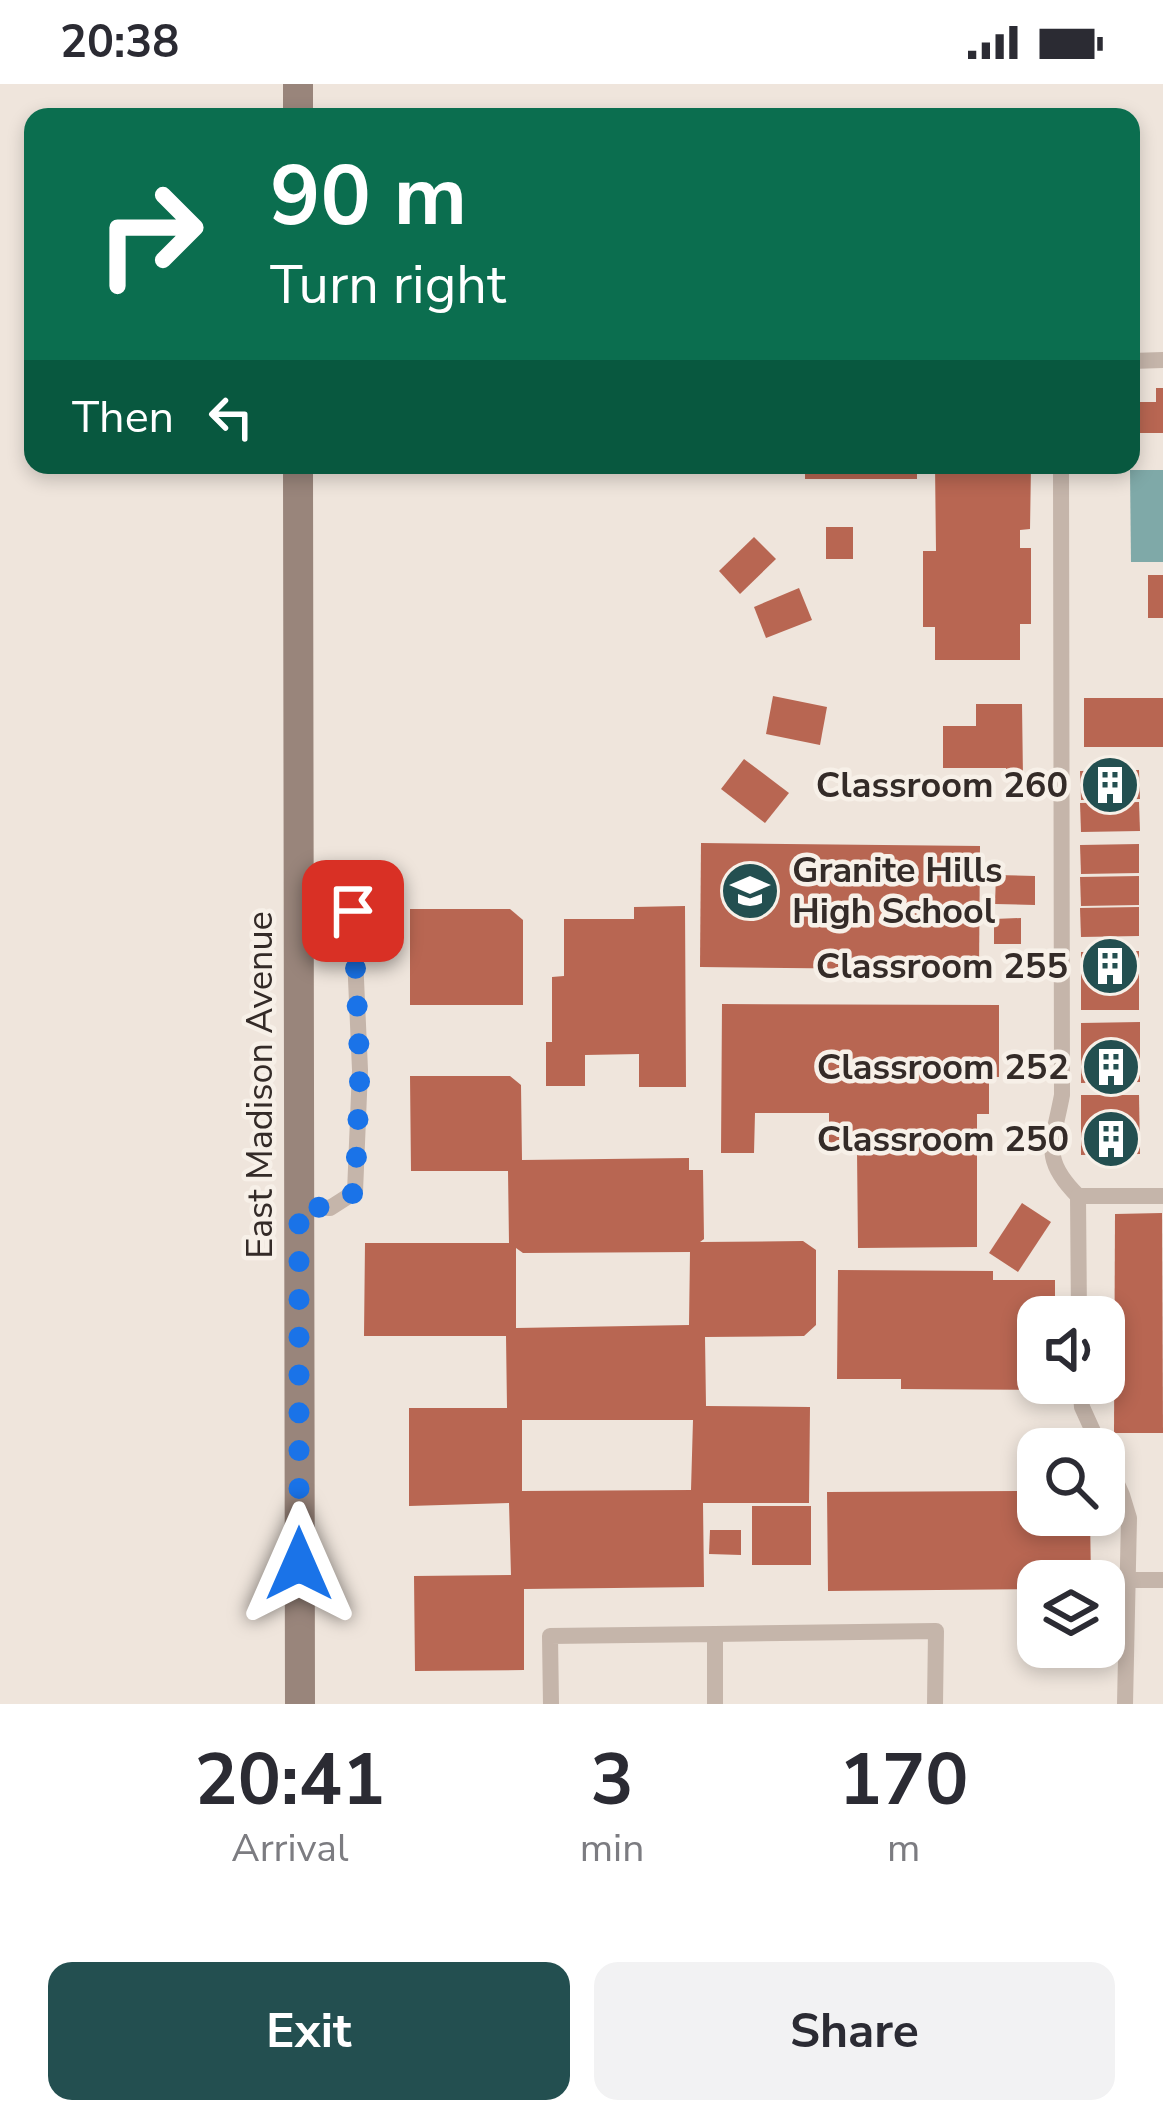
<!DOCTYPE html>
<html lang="en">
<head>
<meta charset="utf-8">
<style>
  body { margin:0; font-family:"Nunito Sans",sans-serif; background:#f2f2f3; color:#2b2b33; height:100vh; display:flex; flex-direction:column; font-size:45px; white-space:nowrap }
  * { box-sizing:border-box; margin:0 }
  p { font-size:39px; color:#7c7c81 }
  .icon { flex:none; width:66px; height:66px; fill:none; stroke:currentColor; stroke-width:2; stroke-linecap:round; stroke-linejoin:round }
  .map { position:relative; height:1620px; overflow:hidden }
  .details { display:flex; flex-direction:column; background:#fff; flex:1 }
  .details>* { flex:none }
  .guide { position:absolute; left:24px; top:24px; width:1116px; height:366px; border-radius:24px; box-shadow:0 6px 18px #0003; background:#0b6e4f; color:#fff; overflow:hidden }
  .tools { position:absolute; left:1017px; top:1212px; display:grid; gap:24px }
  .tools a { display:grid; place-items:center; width:108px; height:108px; border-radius:24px; background:#fff; box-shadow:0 6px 18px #0003; font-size:60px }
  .pin { position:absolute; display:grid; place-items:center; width:102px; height:102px; color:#fff; margin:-51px; border-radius:24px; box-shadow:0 6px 18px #0006 }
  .me { position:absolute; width:132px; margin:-66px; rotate:0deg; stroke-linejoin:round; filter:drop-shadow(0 0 9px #0008) }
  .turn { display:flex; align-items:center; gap:42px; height:252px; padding:0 48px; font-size:54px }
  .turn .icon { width:156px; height:156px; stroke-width:2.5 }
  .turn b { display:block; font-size:84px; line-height:102px }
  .then { display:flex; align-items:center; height:114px; padding:0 48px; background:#0003; gap:24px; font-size:45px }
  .eta { display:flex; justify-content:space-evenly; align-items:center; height:204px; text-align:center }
  .eta b { font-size:72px; font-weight:700; line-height:84px }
  .button { display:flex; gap:24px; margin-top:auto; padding:24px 48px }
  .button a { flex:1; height:138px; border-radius:24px; background:#234f50; color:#fff; font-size:48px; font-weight:700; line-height:138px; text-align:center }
  .button a+a { background:#f2f2f3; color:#2b2b33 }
  .status { display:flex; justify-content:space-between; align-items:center; height:84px; padding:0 60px; background:#fff; direction:ltr }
  .status svg { height:33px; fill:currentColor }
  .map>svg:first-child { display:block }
  .water { fill:#7fa9a8 }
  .building { fill:#b86652; fill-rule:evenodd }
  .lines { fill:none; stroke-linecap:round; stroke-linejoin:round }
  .lane { stroke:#c5b5aa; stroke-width:16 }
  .secondary { stroke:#99857b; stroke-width:30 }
  .route { stroke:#1a73e8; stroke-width:21; stroke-dasharray:0 37.8 }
  .labels { text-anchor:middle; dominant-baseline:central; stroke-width:9; stroke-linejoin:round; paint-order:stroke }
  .poi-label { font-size:36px; font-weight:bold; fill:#342b28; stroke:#f7f0e8; text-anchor:end }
  .street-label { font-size:36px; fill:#342b28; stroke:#f7f0e8 }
</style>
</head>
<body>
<div class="status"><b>20:38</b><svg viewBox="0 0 49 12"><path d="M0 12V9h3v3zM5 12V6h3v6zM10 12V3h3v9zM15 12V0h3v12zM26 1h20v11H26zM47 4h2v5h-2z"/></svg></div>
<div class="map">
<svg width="1163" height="1620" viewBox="0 0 1163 1620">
  <rect width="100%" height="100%" fill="#efe5dc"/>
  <!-- water -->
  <polygon class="water" points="1130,386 1163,386 1163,478 1131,478"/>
  <!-- building -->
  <g class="building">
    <polygon points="1156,304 1163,304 1163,349 1131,349 1131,318 1156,318"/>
    <rect x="805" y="381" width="112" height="14"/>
    <polygon points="935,381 1031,381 1030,445 1020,446 1020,464 1031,464 1031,540 1020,540 1020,576 935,576 935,543 923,543 923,467 936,467"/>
    <rect x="826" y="443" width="27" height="32"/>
    <polygon points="754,453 776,475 740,510 719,487"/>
    <rect x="1148" y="491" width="15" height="43"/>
    <polygon points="799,504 812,536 766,554 754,523"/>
    <polygon points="773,612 827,623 820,661 766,650"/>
    <rect x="1084" y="614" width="79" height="49"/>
    <polygon points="976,620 1022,620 1023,694 1006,694 1006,684 943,684 943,642 976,642"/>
    <polygon points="744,675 789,709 765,739 721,705"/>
    <polygon points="1139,686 1140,715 1081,716 1080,687"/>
    <polygon points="1139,718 1140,747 1081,748 1080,719"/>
    <polygon points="701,759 980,762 979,886 700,883"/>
    <polygon points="1139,760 1139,789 1081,790 1080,761"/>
    <polygon points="996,791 1035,792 1035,821 995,820"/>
    <polygon points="1139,792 1139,821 1081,822 1080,793"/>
    <polygon points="685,822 686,1003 639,1003 639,970 585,971 585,1002 546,1002 546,958 552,958 552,893 564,892 564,835 634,835 634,823"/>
    <polygon points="1139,823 1139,852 1081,853 1080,824"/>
    <polygon points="410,825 510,825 523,836 523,921 410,921"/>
    <polygon points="1021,834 1021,860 994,860 994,835"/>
    <polygon points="1139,867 1139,926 1081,926 1081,868"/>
    <polygon points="722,920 999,921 999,993 989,993 989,1030 977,1030 977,1163 858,1164 857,1067 829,1067 829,1029 755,1029 754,1069 721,1069"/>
    <polygon points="1140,938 1140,998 1081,999 1081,939"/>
    <path d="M410 992H510L521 1001 522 1076 689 1074V1086H703L704 1155 700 1158 803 1157 816 1166V1241L804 1252 705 1253 706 1322 810 1323 809 1419H703L704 1503 524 1505V1586L415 1587 414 1492 511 1491 509 1419 409 1422V1324H507L506 1252H364L365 1159H509L508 1087H411ZM516 1164 523 1169 690 1168 689 1241 516 1244ZM522 1336H693L691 1406 522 1407Z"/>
    <polygon points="1081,1011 1139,1011 1140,1070 1081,1071"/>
    <polygon points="1022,1119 1051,1138 1018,1188 989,1169"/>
    <polygon points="1162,1129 1163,1349 1114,1349 1115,1130"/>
    <polygon points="838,1186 993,1187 993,1196 1055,1196 1055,1233 1038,1233 1038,1299 1063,1299 1063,1306 901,1305 901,1295 837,1295"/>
    <polygon points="1038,1407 1038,1431 1090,1431 1091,1497 1038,1497 1038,1505 828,1507 827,1408"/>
    <rect x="752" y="1422" width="59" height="59"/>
    <polygon points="710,1446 741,1446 741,1471 709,1470"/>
  </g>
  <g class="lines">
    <!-- lane -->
    <g class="lane">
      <polyline points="1131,277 1163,276"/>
      <path d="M1061 381 1062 1011C1053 1060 1040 1074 1078 1112"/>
      <polyline points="299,809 326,809 353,827 360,986 355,1108 330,1124 299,1122"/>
      <polyline points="1079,1233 1078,1112 1163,1112"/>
      <polyline points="1080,1299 1082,1323 1101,1365"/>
      <polyline points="1104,1371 1122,1411 1129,1434 1125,1620"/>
      <polyline points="1128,1496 1163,1496"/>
      <polyline points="715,1550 936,1547 935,1620"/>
      <polyline points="551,1620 550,1552 715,1550 715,1620"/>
    </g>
    <!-- secondary -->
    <g class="secondary">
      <polyline points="298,0 298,33"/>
      <polyline points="298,381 300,1620"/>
    </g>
  </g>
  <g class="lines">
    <!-- route -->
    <polyline class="route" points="299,1480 299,1122 330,1124 355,1108 360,986 353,827"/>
  </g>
  <!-- icons -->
  <defs>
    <symbol id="building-disc" viewBox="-11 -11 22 22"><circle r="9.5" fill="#234f50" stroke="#f7f0e8"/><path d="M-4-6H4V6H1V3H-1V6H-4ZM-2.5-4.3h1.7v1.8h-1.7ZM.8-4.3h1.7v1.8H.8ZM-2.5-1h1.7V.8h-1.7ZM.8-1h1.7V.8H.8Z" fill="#fff"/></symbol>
    <symbol id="school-disc" viewBox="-11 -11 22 22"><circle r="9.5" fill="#234f50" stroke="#f7f0e8"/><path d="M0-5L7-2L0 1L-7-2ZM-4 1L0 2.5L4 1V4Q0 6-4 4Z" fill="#fff"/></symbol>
  </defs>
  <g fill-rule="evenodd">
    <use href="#building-disc" x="1077" y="668" width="66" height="66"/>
    <use href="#school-disc" x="717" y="774" width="66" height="66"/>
    <use href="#building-disc" x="1077" y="849" width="66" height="66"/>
    <use href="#building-disc" x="1078" y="950" width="66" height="66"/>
    <use href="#building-disc" x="1078" y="1022" width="66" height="66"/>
  </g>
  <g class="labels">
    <!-- poi labels -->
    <g class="poi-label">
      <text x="1068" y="701">Classroom 260</text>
      <text x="792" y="786" text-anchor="start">Granite Hills<tspan x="792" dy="41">High School</tspan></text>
      <text x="1068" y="882">Classroom 255</text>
      <text x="1069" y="983">Classroom 252</text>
      <text x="1069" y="1055">Classroom 250</text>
    </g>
    <!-- street labels -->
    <g class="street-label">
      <text transform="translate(260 1001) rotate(-90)">East Madison Avenue</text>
    </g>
  </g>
</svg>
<div class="tools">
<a><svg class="icon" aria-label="sound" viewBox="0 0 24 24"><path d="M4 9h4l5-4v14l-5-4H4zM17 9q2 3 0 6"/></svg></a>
<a><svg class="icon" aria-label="search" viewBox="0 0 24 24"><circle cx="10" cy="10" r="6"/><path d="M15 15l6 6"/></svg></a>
<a><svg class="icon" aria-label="layers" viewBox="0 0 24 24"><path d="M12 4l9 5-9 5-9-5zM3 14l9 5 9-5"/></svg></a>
</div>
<div class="pin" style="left:353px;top:827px;background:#d93025"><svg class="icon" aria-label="arrive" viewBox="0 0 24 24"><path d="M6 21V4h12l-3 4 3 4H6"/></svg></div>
<svg class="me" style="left:299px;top:1480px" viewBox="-20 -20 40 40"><path d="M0-17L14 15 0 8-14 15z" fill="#1a73e8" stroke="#fff" stroke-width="4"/></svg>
<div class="guide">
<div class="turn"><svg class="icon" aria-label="right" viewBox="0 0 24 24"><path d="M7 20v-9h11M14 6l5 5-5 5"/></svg><div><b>90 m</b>Turn right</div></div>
<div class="then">Then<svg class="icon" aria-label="left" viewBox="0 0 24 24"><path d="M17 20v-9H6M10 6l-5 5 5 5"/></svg></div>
</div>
</div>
<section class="details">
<div class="eta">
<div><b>20:41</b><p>Arrival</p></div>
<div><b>3</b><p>min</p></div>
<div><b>170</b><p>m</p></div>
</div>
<div class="button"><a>Exit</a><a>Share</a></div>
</section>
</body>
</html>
